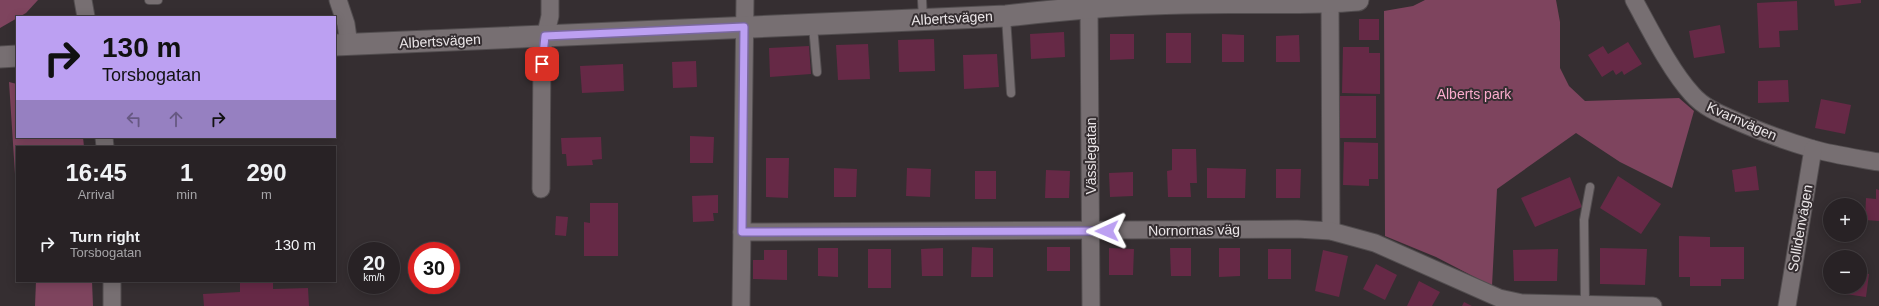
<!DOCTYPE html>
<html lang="en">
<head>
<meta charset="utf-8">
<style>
  body { margin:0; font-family:Helvetica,sans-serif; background:#302a2d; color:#f1f3f6; height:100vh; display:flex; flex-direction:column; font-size:15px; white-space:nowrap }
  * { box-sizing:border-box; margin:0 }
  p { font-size:13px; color:#a5a4a7 }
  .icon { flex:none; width:22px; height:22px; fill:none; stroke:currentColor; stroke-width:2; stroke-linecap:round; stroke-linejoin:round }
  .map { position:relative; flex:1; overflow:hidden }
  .drawer { position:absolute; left:16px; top:146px; width:320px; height:136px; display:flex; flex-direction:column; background:#282225; border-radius:0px; box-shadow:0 2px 10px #0003,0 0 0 1px #443f42 }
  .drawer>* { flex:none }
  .banner { position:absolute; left:16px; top:16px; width:320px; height:122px; border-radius:0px; box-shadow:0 2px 10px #0003,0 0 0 1px #443f42; background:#bca0f2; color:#111; overflow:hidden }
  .tools { position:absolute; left:1823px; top:198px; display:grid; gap:8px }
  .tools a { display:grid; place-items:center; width:44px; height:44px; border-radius:50%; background:#282225; box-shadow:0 2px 10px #0003,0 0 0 1px #443f42; font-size:20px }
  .speed { position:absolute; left:348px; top:242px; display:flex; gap:8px; font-size:20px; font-weight:700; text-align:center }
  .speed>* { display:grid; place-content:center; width:52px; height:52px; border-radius:50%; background:#282225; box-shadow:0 2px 10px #0003,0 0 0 1px #443f42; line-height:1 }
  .speed small { font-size:10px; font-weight:400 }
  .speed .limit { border:6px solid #d22; background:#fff; color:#111 }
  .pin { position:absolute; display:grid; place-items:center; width:34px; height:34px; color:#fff; margin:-17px; border-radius:8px; box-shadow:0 2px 6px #0006 }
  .me { position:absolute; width:44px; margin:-22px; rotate:269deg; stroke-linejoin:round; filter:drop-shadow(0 0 3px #0008) }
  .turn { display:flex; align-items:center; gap:14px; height:84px; padding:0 20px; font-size:18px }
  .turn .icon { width:52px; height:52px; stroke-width:2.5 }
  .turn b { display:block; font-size:28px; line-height:34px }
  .lanes { display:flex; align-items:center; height:38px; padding:0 20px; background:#0003; justify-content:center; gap:20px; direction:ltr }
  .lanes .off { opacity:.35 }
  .eta { display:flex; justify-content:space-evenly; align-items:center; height:68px; text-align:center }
  .eta b { font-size:24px; font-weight:600; line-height:28px }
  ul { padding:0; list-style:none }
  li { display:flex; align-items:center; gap:12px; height:60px; padding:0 20px }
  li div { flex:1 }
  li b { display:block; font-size:15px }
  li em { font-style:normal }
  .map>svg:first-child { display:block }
  .green { fill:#7e445e }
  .building { fill:#662946 }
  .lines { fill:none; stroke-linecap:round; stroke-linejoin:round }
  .service-casing { stroke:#524d4f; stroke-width:10 }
  .minor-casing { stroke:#524d4f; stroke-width:19 }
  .tertiary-casing { stroke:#524d4f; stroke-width:23 }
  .service { stroke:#776f72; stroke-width:8 }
  .minor { stroke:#776f72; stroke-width:17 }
  .tertiary { stroke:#776f72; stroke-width:21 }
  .route-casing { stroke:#7a689d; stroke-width:10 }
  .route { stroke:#bca0f2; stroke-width:7 }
  .labels { text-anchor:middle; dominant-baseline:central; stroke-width:4; stroke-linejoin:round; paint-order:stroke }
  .street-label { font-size:14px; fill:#ebe6e8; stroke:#352e31 }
  .park-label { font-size:14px; fill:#fbaccd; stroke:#352e31 }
</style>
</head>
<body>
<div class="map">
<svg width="1879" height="306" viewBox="0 0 1879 306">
  <rect width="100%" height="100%" fill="#352e31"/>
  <!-- green -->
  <g class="green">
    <polygon points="0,0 38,0 26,13 0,28"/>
    <polygon points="1425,0 1556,0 1560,22 1560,68 1569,86 1585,101 1679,98 1694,111 1672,188 1620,162 1576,133 1497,189 1492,286 1436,257 1385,236 1384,11 1413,6"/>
    <polygon points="9,82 17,84 17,137 83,137 84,147 17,147 17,205"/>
    <polygon points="36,281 92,281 93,306 35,306"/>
  </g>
  <!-- building -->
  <g class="building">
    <polygon points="1834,0 1861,0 1861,3 1835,6"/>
    <polygon points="1797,1 1798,30 1779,31 1780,47 1759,48 1757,3"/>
    <rect x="1359" y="19" width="20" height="21"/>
    <polygon points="1720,25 1725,53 1694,58 1689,31"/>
    <polygon points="1064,32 1065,57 1031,59 1030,34"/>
    <rect x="1166" y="33" width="25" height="30"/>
    <polygon points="1110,34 1134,34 1134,59 1110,60"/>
    <polygon points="1222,34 1244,35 1244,62 1222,62"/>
    <polygon points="1299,35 1300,62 1276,62 1276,36"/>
    <polygon points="934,39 935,71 899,72 898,40"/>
    <polygon points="1628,42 1642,64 1624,75 1622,71 1616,75 1613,70 1602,77 1588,55 1603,46 1608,54"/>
    <polygon points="868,44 870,79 838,80 836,45"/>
    <polygon points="809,46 811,74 770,77 769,48"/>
    <polygon points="1343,47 1369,47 1369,53 1380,53 1380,94 1342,93"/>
    <polygon points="997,54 999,87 964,89 963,55"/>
    <polygon points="696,61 697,87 673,88 672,62"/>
    <polygon points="623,64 624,91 582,93 580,66"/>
    <polygon points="1788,80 1789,102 1758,103 1758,81"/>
    <rect x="1340" y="96" width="36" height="42"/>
    <polygon points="1821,99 1851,105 1845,134 1815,128"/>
    <polygon points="690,136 714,137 713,163 690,163"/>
    <polygon points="601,137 602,159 592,160 593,165 567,166 566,154 562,154 561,138"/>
    <polygon points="1344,142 1378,143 1378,179 1369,179 1369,186 1343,185"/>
    <polygon points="1172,149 1196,149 1197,183 1190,183 1191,197 1168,197 1167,171 1172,170"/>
    <polygon points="766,158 789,158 788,198 766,197"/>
    <polygon points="1756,166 1759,190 1735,192 1732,170"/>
    <polygon points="834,168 857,169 856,197 834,197"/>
    <polygon points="907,168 931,169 930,197 906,196"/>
    <polygon points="1207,168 1246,169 1245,198 1207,198"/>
    <polygon points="1276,169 1301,169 1300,198 1276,198"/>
    <polygon points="1046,170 1070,171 1069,198 1045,198"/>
    <rect x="975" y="171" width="21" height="28"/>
    <polygon points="1133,172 1133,196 1110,197 1109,173"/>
    <polygon points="1618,176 1661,204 1641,234 1600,208"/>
    <polygon points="1570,177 1582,207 1535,227 1521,198"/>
    <polygon points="1876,189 1879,190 1879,221 1865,220 1866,198 1876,199"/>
    <polygon points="718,195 718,213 713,213 714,221 693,222 692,196"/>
    <polygon points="590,203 618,203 618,256 584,256 584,222 590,223"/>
    <polygon points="556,216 568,217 566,236 555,235"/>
    <polygon points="1679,236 1710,237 1710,247 1744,247 1744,279 1721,279 1721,286 1690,286 1690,277 1679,277"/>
    <polygon points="972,247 993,248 993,277 971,277"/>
    <rect x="1047" y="247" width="23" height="24"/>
    <polygon points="818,248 838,248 838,277 818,276"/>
    <polygon points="943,248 943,276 922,276 921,249"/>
    <polygon points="1109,248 1134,249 1133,275 1109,275"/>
    <polygon points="1170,248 1191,248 1191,276 1171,276"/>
    <polygon points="1219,248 1240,248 1240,276 1219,277"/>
    <polygon points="1600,248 1647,249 1645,285 1600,284"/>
    <rect x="868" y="249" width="23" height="39"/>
    <rect x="1268" y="249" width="23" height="30"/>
    <polygon points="1558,249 1557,281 1514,281 1513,250"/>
    <polygon points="764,250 787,250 787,280 753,279 753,260 764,260"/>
    <polygon points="1323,250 1348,256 1339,297 1315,291"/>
    <polygon points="1376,264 1397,275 1385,300 1363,289"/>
    <polygon points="1860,273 1869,274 1866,297 1838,293 1839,287 1860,287"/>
    <polygon points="240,281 273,281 273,289 308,288 309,306 204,306 203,294 240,292"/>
    <polygon points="1419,281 1440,292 1432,306 1407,306"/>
    <polygon points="1464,302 1472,306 1462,306"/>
  </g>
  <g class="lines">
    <defs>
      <g id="service">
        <polyline points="149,0 158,0"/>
        <polyline points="922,0 923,19"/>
        <polyline points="1006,17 1011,93"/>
        <polyline points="813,26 817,72"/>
        <polyline points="1585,304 1584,220 1590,187"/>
      </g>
      <g id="minor">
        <polyline points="83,0 86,17"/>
        <polyline points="338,0 346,24 349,45"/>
        <path d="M1634 0C1650 29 1670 70 1692 94 1705 109 1723 115 1741 123 1764 133 1789 142 1813 149 1834 155 1857 158 1879 162"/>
        <polyline points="1330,2 1331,231"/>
        <polyline points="1089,7 1091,306"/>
        <polyline points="104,137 105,147"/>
        <polyline points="541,189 542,50 550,16 550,0"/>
        <polyline points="742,232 1297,229 1331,231 1375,243 1499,298 1522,303 1653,306"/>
        <polyline points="112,281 112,306"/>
        <polyline points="741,306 745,0"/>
        <polyline points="1787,306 1813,149"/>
      </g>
      <g id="tertiary">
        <path d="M335 45 1006 16C1066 9 1125 4 1185 3 1243 1 1301 5 1358 0"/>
        <polyline points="0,57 17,56"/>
      </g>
    </defs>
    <!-- service casing -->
    <use href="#service" class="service-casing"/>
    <!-- minor casing -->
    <use href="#minor" class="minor-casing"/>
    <!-- tertiary casing -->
    <use href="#tertiary" class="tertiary-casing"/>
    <!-- service -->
    <use href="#service" class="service"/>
    <!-- minor -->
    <use href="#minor" class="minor"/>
    <!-- tertiary -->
    <use href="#tertiary" class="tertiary"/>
  </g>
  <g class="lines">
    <defs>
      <polyline id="route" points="542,64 545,36 744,27 742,232 1107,231"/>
    </defs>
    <!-- route casing -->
    <use href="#route" class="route-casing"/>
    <!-- route -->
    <use href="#route" class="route"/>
  </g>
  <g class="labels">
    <!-- street labels -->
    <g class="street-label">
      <text transform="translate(952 18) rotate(-3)">Albertsvägen</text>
      <text transform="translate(440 41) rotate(-3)">Albertsvägen</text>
      <text transform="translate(1742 121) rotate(24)">Kvarnvägen</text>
      <text transform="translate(1091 156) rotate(-90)">Vässlegatan</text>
      <text transform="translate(1800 228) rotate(-80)">Sollidenvägen</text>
      <text transform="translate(1194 230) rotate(-1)">Nornornas väg</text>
    </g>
    <!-- park labels -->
    <g class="park-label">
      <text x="1474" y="94">Alberts park</text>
    </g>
  </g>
</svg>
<div class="tools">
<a>+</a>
<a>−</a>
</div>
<div class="speed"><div>20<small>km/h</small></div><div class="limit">30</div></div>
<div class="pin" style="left:542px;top:64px;background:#d93025"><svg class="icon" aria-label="arrive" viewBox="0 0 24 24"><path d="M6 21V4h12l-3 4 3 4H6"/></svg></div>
<svg class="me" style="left:1107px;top:231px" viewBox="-20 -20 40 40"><path d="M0-17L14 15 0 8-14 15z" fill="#bca0f2" stroke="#fff" stroke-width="4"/></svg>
<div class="banner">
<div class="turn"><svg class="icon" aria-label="right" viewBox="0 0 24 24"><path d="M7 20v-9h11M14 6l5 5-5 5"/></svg><div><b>130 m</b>Torsbogatan</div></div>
<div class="lanes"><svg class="icon off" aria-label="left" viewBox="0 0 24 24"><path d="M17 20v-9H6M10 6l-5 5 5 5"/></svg><svg class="icon off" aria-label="ahead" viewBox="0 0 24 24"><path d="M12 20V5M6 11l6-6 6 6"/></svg><svg class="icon" aria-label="right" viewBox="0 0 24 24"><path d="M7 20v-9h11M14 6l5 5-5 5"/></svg></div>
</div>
<section class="drawer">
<div class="eta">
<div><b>16:45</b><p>Arrival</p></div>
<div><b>1</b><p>min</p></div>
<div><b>290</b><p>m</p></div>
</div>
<ul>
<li><svg class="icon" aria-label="right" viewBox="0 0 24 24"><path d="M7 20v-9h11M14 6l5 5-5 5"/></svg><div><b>Turn right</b><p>Torsbogatan</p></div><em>130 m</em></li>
</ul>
</section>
</div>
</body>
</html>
